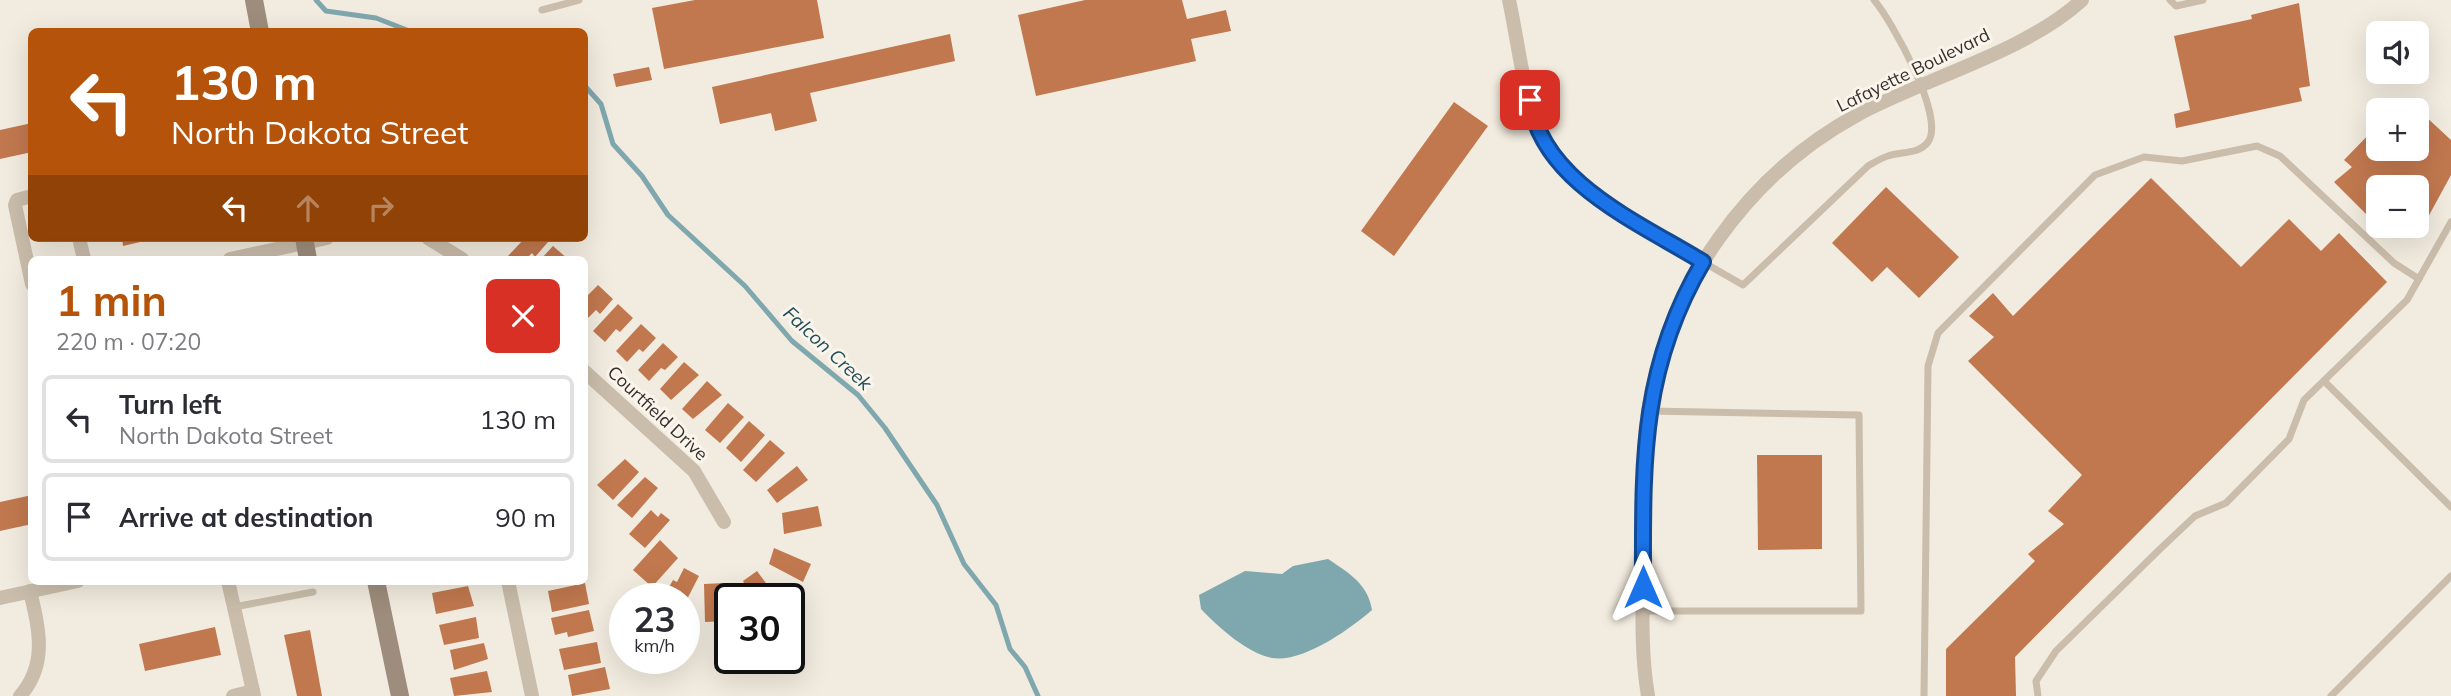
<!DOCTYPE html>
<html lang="en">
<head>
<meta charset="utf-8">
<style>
  body { margin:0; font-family:Mulish,sans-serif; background:#f2f2f3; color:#2b2b33; height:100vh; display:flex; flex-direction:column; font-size:26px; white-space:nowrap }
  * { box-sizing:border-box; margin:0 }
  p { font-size:23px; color:#7c7c81 }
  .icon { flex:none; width:38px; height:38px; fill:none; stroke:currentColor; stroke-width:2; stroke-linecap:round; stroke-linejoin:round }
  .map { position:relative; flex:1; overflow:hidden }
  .drawer { position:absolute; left:28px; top:256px; width:560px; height:329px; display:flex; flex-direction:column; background:#fff; border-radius:10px; box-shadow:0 7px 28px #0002 }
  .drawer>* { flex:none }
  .hud { position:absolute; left:28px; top:28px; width:560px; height:214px; border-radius:10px; box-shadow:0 7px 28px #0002; background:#b45309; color:#fff; overflow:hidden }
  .fabs { position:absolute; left:2366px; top:21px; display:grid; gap:14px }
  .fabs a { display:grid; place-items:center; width:63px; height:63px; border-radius:10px; background:#fff; box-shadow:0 7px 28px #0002; font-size:35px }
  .speed { position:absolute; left:609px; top:583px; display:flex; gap:14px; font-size:35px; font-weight:700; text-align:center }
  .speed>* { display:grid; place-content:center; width:91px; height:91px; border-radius:50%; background:#fff; box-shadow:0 7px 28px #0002; line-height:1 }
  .speed small { font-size:18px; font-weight:400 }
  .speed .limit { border:4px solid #111; border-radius:10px; background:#fff; color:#111 }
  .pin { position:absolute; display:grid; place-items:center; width:60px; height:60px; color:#fff; margin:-30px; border-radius:14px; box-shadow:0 4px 10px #0006 }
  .me { position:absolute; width:77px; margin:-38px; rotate:0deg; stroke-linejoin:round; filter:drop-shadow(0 0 5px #0008) }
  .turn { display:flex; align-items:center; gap:24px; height:147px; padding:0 28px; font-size:32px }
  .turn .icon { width:91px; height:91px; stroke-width:2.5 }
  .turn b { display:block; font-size:49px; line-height:60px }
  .lanes { display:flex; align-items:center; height:66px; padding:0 28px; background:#0003; justify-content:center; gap:35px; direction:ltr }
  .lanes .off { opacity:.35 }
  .round { display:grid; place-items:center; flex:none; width:74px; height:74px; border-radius:10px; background:#f2f2f3 }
  .summary { display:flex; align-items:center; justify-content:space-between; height:119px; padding:0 28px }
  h1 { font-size:42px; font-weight:700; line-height:52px; color:#b45309 }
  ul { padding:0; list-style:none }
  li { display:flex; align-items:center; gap:21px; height:88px; margin:0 14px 10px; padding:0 14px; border:4px solid #e1e1e2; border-radius:10px }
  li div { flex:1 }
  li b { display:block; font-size:26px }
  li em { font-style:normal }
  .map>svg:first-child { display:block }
  .water { fill:#7fa7ae }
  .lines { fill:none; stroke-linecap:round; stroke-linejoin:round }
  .stream { stroke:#7fa7ae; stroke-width:5 }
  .building { fill:#c1784e }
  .lane { stroke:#cabdab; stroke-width:7 }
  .street { stroke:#cabdab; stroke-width:14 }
  .secondary { stroke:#9e8d7c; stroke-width:18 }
  .route-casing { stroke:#114b97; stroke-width:18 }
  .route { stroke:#1a73e8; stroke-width:12 }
  .labels { text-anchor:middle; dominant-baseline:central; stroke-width:6; stroke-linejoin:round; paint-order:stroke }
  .street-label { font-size:18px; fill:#38302a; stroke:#faf5ec }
  .water-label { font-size:19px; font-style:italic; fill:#214e58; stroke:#faf5ec }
</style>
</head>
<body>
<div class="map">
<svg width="2451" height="696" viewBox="0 0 2451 696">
  <rect width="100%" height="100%" fill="#f2ebdf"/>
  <!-- water -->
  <path class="water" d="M1328 559C1349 573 1368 584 1372 610 1350 629 1303 663 1272 658 1247 653 1218 627 1201 609L1199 595 1245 571 1282 574 1293 566Z"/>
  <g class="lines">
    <!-- stream -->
    <g class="stream">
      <polyline points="316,0 326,11 376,18 412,32"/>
      <polyline points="584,85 601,104 613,144 642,176 668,215 745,286 792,341 858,395 885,428 937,505 964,564 996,605 1010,649 1025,667 1038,696"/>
    </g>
  </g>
  <!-- building -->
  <g class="building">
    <polygon points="695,0 817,0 824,38 664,69 652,8"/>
    <polygon points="1085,0 1182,0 1187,19 1226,10 1231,31 1191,39 1196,61 1036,96 1018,15"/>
    <polygon points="2299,3 2310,86 2299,88 2302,101 2176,128 2174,114 2190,110 2174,36 2252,19 2251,15"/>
    <polygon points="950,34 955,61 810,93 817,121 775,131 771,113 720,124 712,87"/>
    <polygon points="649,67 652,80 616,87 613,74"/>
    <polygon points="1454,102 1488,126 1394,256 1361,231"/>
    <polygon points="2410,102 2451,140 2451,175 2421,230 2385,232 2378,226 2417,226 2417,187 2378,187 2378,226 2334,182 2352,167 2344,160 2378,125 2378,149 2417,149 2417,110 2393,110"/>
    <polygon points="32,123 32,152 0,159 0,130"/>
    <polygon points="2151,178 2241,267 2289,219 2321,251 2339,233 2387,282 2015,657 2016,696 1946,696 1946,649 2035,561 2028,554 2064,524 2048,511 2082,475 1968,361 1994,337 1969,316 1993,293 2013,316"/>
    <polygon points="1886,187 1959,257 1919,298 1887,267 1872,282 1832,243"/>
    <polygon points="122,238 153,238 153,239 123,246"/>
    <polygon points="525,238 544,238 548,242 535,257 532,253 526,259 512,259 508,256"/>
    <polygon points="553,246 568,259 541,259"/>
    <polygon points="598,285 613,299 600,314 596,310 584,322 584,299"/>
    <polygon points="618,304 633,318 620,332 616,329 605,342 593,331"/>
    <polygon points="641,324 656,338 643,352 639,349 627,362 616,351"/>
    <polygon points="663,343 678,357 665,370 661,368 649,381 638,370"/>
    <polygon points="684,362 699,375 671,400 660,389"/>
    <polygon points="707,381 722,395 693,419 682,409"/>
    <polygon points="728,403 744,417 720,443 705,430"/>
    <polygon points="749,421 765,435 741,462 726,448"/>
    <polygon points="770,440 785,453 756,482 743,470"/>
    <polygon points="1757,455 1822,455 1822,549 1758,550"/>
    <polygon points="625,459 639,472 613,500 597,485"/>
    <polygon points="797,466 808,480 777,503 767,490"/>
    <polygon points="645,477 658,488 632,518 617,505"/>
    <polygon points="32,495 32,524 0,531 0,502"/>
    <polygon points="818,506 822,526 784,534 782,513"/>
    <polygon points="651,510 658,517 661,513 670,520 645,548 629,534"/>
    <polygon points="660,540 678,558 652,587 633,570"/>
    <polygon points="774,548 811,564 803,582 769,564"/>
    <polygon points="684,568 699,576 684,605 684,598 663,598 673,580 677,582"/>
    <polygon points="757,571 777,598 751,598 743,581"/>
    <polygon points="585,583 589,604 552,612 548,591"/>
    <polygon points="725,583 727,621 705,622 704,584"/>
    <polygon points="468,586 474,606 436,614 432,593"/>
    <polygon points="589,610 594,631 568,637 567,632 555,635 551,618"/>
    <polygon points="476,617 479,638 444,645 439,625"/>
    <polygon points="215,627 221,655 145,671 139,644"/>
    <polygon points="310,630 322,696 297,696 284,635"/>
    <polygon points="597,642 601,663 564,670 559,649"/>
    <polygon points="484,643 488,659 454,670 450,650"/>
    <polygon points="605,667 610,689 572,696 568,675"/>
    <polygon points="487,671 492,692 454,696 450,678"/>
  </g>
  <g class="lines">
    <!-- lane -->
    <g class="lane">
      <polyline points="2170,0 2176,6 2203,0"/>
      <polyline points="542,10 579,0"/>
      <path d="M1703 262 1743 285 1868 166C1875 162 1881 158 1888 156 1901 151 1918 155 1928 142 1946 118 1892 21 1874 0"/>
      <polyline points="2324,381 2451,507"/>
      <polyline points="234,607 313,592"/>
      <polyline points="1643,611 1861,611 1859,415 1649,411"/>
      <polyline points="1924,696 1928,366 1938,333 2095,175 2144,157 2182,161 2257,146 2280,156 2394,263 2419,279"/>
      <polyline points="2038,696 2036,681 2056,651 2159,550 2195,516 2226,503 2289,439 2304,400 2407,300 2451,222"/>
      <polyline points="2331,696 2451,576"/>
    </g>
    <!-- street -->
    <g class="street">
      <path d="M1509 0C1518 41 1522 86 1537 125 1562 191 1646 227 1703 262"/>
      <polyline points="32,196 17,200 15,205 32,284"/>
      <polyline points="79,238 84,259"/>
      <polyline points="428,238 462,259"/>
      <polyline points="230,259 327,238"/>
      <polyline points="584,371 694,471 724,522"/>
      <polyline points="228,581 253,691"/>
      <polyline points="508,581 532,696"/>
      <polyline points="0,598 78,581"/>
      <path d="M20 696C48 664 39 629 30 591"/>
      <polyline points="233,696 253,691 254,696"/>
      <path d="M1648 696C1640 649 1643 601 1643 554 1643 506 1641 458 1648 411 1667 287 1747 175 1857 115 1927 77 2024 53 2082 0"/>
    </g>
    <!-- secondary -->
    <g class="secondary">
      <polyline points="254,0 260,32"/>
      <polyline points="304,238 308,259"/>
      <polyline points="376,581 400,696"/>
    </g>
  </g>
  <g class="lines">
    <defs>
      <path id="route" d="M1530 100C1541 182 1640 223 1703 262 1639 370 1643 467 1643 587"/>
    </defs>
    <!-- route casing -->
    <use href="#route" class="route-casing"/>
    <!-- route -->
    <use href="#route" class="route"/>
  </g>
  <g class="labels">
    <!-- street labels -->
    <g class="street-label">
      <text transform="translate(1913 70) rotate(-26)">Lafayette Boulevard</text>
      <text transform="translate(658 413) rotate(43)">Courtfield Drive</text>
    </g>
    <!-- water labels -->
    <g class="water-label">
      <text transform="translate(828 348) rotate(43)">Falcon Creek</text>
    </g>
  </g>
</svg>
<div class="fabs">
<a><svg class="icon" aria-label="sound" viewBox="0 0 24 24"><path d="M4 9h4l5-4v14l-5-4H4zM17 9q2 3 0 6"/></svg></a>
<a>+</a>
<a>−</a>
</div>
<div class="speed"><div>23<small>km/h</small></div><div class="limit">30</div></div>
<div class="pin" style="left:1530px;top:100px;background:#d93025"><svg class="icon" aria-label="arrive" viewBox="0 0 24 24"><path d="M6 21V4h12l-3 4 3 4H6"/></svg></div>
<svg class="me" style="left:1643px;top:587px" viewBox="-20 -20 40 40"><path d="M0-17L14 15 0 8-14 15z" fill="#1a73e8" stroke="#fff" stroke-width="4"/></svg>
<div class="hud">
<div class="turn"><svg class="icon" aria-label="left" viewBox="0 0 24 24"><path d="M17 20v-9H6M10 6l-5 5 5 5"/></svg><div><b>130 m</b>North Dakota Street</div></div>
<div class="lanes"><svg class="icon" aria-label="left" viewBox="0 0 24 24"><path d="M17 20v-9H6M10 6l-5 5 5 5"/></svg><svg class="icon off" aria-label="ahead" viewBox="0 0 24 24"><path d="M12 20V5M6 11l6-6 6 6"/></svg><svg class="icon off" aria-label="right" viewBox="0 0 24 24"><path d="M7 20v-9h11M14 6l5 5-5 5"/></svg></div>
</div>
<section class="drawer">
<div class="summary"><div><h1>1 min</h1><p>220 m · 07:20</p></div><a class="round" style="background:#d93025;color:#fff"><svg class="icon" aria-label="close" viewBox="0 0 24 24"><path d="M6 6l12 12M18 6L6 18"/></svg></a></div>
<ul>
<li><svg class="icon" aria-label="left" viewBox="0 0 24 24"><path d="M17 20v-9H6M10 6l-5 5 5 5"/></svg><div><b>Turn left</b><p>North Dakota Street</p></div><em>130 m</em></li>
<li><svg class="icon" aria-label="arrive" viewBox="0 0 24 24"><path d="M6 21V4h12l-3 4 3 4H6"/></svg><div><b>Arrive at destination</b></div><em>90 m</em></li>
</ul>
</section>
</div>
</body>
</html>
